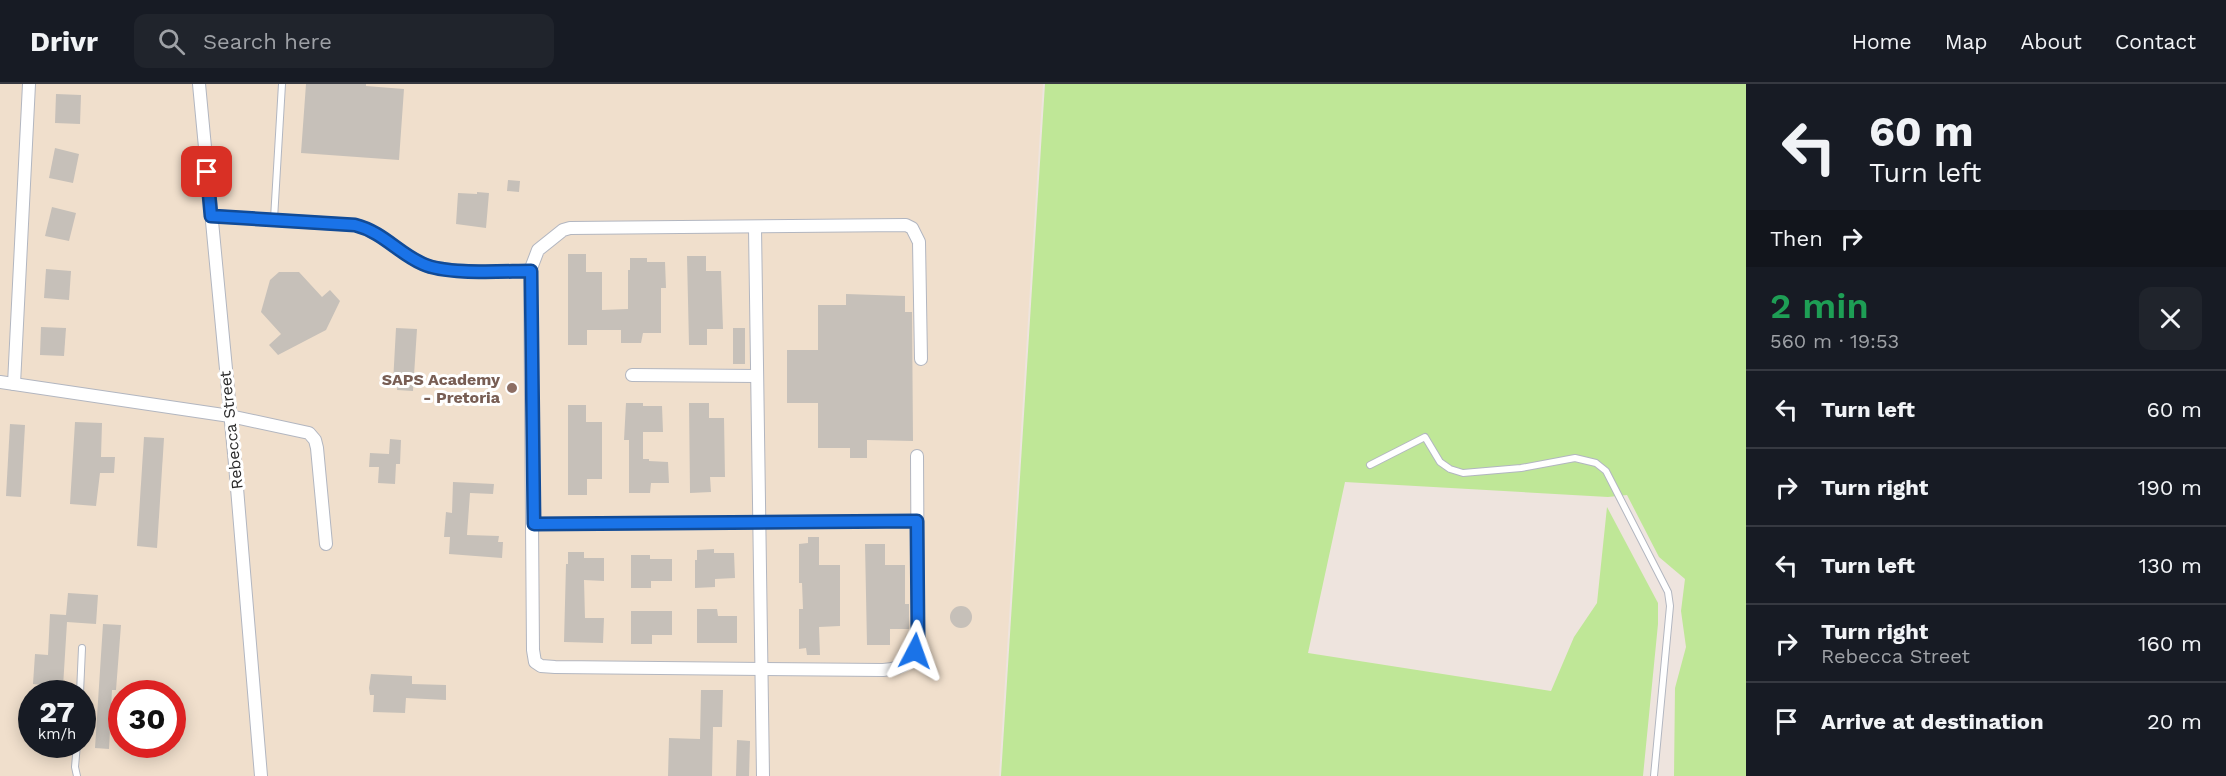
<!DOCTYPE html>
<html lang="en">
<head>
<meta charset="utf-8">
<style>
  body { margin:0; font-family:"Work Sans",sans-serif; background:#20242c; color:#f1f3f6; height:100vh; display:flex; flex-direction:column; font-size:22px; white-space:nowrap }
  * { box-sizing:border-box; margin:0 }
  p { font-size:20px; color:#9ea1a6 }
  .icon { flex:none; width:33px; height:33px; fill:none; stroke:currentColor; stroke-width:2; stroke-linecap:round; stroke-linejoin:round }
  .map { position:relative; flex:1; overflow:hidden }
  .drawer { display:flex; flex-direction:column; background:#171b24; width:480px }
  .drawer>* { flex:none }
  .hud { background:#171b24; color:#f1f3f6; overflow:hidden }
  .speed { position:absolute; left:18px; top:596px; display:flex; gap:12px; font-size:30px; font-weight:700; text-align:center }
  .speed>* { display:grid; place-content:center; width:78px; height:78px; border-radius:50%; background:#171b24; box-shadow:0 3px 15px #0003; line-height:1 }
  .speed small { font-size:15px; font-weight:400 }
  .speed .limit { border:9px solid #d22; background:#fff; color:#111 }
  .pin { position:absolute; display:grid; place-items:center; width:51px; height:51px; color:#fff; margin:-26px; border-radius:12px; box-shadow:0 3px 9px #0006 }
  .me { position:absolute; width:66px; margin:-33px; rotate:4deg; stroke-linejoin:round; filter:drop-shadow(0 0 4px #0008) }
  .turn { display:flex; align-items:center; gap:21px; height:126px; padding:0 24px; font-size:27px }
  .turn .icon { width:78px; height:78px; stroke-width:2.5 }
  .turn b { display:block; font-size:42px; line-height:51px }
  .then { display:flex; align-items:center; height:57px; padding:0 24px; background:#0003; gap:12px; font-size:22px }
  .round { display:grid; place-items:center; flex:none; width:63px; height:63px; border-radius:12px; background:#20242c }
  .head { display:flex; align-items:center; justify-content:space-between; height:102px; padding:0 24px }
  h1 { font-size:36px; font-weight:600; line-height:45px; color:#1e9e55 }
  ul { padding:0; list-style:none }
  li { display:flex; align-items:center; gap:18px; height:78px; padding:0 24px; border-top:2px solid #363941 }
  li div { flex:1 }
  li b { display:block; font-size:22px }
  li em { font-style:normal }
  header { display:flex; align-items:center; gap:36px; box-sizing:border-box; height:84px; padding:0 30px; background:#171b24; border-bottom:2px solid #363941 }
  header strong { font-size:28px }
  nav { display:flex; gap:33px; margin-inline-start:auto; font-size:21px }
  .search { width:420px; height:54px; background:#20242c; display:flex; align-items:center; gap:15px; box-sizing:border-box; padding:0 21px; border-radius:12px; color:#9ea1a6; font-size:22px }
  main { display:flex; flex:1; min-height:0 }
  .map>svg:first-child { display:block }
  .education { fill:#f0dfcc; fill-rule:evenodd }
  .green { fill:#bfe797 }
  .building { fill:#c6c0b9 }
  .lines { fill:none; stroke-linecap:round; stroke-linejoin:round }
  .lane-casing { stroke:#b2b6c0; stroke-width:8 }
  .street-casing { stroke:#b2b6c0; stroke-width:14 }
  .lane { stroke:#fff; stroke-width:6 }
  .street { stroke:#fff; stroke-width:12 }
  .route-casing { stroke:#114b97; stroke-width:15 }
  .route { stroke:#1a73e8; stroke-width:10 }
  .education-dot { fill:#8d6e63; stroke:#fff; stroke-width:2 }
  .labels { text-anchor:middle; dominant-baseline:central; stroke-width:6; stroke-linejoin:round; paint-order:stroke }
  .education-label { font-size:16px; font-weight:bold; fill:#785e54; stroke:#fff; text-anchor:end }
  .street-label { font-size:16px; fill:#2c2c2c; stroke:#fff }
</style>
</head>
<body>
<header>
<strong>Drivr</strong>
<div class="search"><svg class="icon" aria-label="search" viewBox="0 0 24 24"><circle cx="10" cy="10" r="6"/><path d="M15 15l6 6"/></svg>Search here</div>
<nav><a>Home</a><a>Map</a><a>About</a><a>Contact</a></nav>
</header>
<main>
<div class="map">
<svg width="1746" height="692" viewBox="0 0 1746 692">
  <rect width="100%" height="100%" fill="#eee4de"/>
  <!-- education -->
  <path class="education" d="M0 0H1043L999 692H0ZM32 609H82V660H32ZM122 609H172V660H122Z"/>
  <!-- green -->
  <polygon class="green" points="1045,0 1746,0 1746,692 1674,692 1675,604 1686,563 1681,527 1685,495 1659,473 1627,411 1608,413 1345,398 1308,569 1551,607 1574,553 1597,519 1607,423 1658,519 1658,540 1643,692 1001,692"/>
  <!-- building -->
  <g class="building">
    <polygon points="306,0 366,0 366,2 404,5 399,76 301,69"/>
    <polygon points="56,10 81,11 80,40 55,39"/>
    <polygon points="55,64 79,70 73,99 49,94"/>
    <polygon points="508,96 520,97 519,108 507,107"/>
    <polygon points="477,108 489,109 486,144 456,140 458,109 477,110"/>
    <polygon points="52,123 76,129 69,157 45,152"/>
    <polygon points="568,170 586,170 586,188 602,188 602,226 628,225 628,186 630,186 630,174 647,174 647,178 665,178 666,204 661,204 661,249 643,249 641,259 621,259 621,246 587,246 587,261 568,261"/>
    <polygon points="687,172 706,172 706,187 721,187 723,245 707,245 707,261 689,261"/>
    <polygon points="46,185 71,187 69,216 44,214"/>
    <polygon points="279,188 299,188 322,213 330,206 340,217 326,246 278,271 269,261 281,250 261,228 270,196"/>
    <polygon points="846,210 905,212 905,228 912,228 913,357 867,356 867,374 850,374 850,364 818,364 818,319 787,319 787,266 818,266 818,221 846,221"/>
    <polygon points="41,243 66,244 64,272 40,271"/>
    <polygon points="396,244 417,245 413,307 397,306 398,299 393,299"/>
    <rect x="733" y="244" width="12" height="36"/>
    <polygon points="626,319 643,319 643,322 662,322 663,348 643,348 643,375 649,375 649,377 668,378 669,399 651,399 650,409 629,409 629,356 624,356"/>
    <polygon points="689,319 709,319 709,334 724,334 725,393 710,393 711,408 690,409"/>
    <polygon points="568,321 586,321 586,338 602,338 602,395 587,395 587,411 568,411"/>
    <polygon points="75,338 102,339 101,373 115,373 114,389 100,389 96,422 70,420"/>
    <polygon points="10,340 25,341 21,413 6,412"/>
    <polygon points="144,353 164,354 157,464 137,462"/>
    <polygon points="390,355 401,356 400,380 396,380 395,400 378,399 379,383 369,383 370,369 389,370"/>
    <polygon points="453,398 494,400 493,410 470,409 467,451 499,452 498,458 503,458 502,474 449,470 450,453 444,453 446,428 452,429"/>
    <polygon points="808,453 819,453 819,481 840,481 840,542 819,543 820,571 807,571 806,564 799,565 799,525 803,525 802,499 799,499 799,460 808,459"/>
    <polygon points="865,460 885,460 885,481 905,481 905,520 909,520 909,545 890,545 890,561 867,561"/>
    <polygon points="714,465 714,469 734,469 735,494 715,495 715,503 695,504 695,476 697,476 697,466"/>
    <polygon points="568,468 584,468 584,474 604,474 604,497 584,496 585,534 604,534 603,559 564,558 566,480 568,480"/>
    <polygon points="631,471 650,471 650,475 672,475 672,497 651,497 651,504 631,504"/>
    <polygon points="68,509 98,511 96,540 67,538 63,603 61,609 50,609 50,602 33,600 35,570 48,571 50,530 66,531"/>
    <circle cx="961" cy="533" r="11"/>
    <polygon points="697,525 717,525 718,532 737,532 737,559 697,559"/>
    <polygon points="631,527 672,527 672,551 652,551 652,560 631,560"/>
    <polygon points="103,540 121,541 116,606 112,606 109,665 95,664"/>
    <polygon points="371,590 412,592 412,600 446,601 446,616 406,614 405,629 373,628 374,611 370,611 369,604"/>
    <polygon points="701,606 723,606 722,643 713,643 712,692 668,692 669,654 700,655"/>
    <polygon points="737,656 750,657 749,692 736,692"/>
  </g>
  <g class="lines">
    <defs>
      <g id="lane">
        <polyline points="274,135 282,0"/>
        <polyline points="1370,381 1425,353 1440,378 1450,385 1463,389 1521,384 1575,374 1596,379 1606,387 1668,508 1670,522 1654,692"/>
        <polyline points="80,609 82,564"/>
        <polyline points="77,660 75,683 77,692"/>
      </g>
      <g id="street">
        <polyline points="199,0 235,380 261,692"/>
        <path d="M211 132 355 141C383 148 398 169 423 180 445 190 505 187 530 187"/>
        <polyline points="755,144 763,692"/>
        <polyline points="632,291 756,292"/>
        <polyline points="0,298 230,332 309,349 315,356 317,364 326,460"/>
        <polyline points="14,300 29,0"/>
        <path d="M917 372 918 553C914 577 907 584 883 586L555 583 541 582 535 578 533 566 530 187 538 166 563 146 570 144 906 141 912 144 919 158 921 275"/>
        <polyline points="534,440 917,437"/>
      </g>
    </defs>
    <!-- lane casing -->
    <use href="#lane" class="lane-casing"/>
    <!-- street casing -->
    <use href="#street" class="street-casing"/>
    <!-- lane -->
    <use href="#lane" class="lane"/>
    <!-- street -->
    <use href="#street" class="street"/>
  </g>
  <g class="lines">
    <defs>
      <path id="route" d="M207 88 211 132 355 141C383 148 398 169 423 180 447 191 503 187 531 187L534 440 917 437 918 553 915 567"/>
    </defs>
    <!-- route casing -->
    <use href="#route" class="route-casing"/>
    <!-- route -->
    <use href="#route" class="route"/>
  </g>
  <!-- markers -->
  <circle class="education-dot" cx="512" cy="304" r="6"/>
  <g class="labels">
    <!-- education labels -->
    <g class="education-label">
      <text x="500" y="295">SAPS Academy<tspan x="500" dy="18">- Pretoria</tspan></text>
    </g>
    <!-- street labels -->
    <g class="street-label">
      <text transform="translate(231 346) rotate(-96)">Rebecca Street</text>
    </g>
  </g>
</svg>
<div class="speed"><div>27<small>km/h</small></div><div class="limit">30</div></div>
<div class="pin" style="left:207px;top:88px;background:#d93025"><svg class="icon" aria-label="arrive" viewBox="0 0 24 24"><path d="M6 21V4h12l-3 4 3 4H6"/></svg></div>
<svg class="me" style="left:915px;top:567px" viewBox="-20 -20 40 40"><path d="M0-17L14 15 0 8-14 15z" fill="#1a73e8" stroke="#fff" stroke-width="4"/></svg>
</div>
<section class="drawer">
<div class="hud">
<div class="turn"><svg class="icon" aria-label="left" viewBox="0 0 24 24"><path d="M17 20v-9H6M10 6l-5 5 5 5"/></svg><div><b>60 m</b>Turn left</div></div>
<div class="then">Then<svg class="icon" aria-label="right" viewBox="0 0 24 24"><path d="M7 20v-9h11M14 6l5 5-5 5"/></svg></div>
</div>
<div class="head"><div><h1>2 min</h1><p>560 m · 19:53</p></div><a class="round"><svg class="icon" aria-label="close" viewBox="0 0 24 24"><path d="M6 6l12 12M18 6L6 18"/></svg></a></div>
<ul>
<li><svg class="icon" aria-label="left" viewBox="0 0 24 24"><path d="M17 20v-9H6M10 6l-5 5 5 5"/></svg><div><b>Turn left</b></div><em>60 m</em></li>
<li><svg class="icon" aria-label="right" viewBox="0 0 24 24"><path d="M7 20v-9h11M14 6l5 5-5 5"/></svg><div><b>Turn right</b></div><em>190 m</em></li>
<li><svg class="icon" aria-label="left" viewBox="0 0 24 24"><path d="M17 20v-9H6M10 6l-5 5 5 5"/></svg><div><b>Turn left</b></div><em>130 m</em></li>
<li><svg class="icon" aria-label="right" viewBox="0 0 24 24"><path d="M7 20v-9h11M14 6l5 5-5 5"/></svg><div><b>Turn right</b><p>Rebecca Street</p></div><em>160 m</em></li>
<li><svg class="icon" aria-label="arrive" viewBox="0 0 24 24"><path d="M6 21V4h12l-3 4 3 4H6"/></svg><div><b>Arrive at destination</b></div><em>20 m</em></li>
</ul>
</section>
</main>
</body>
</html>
